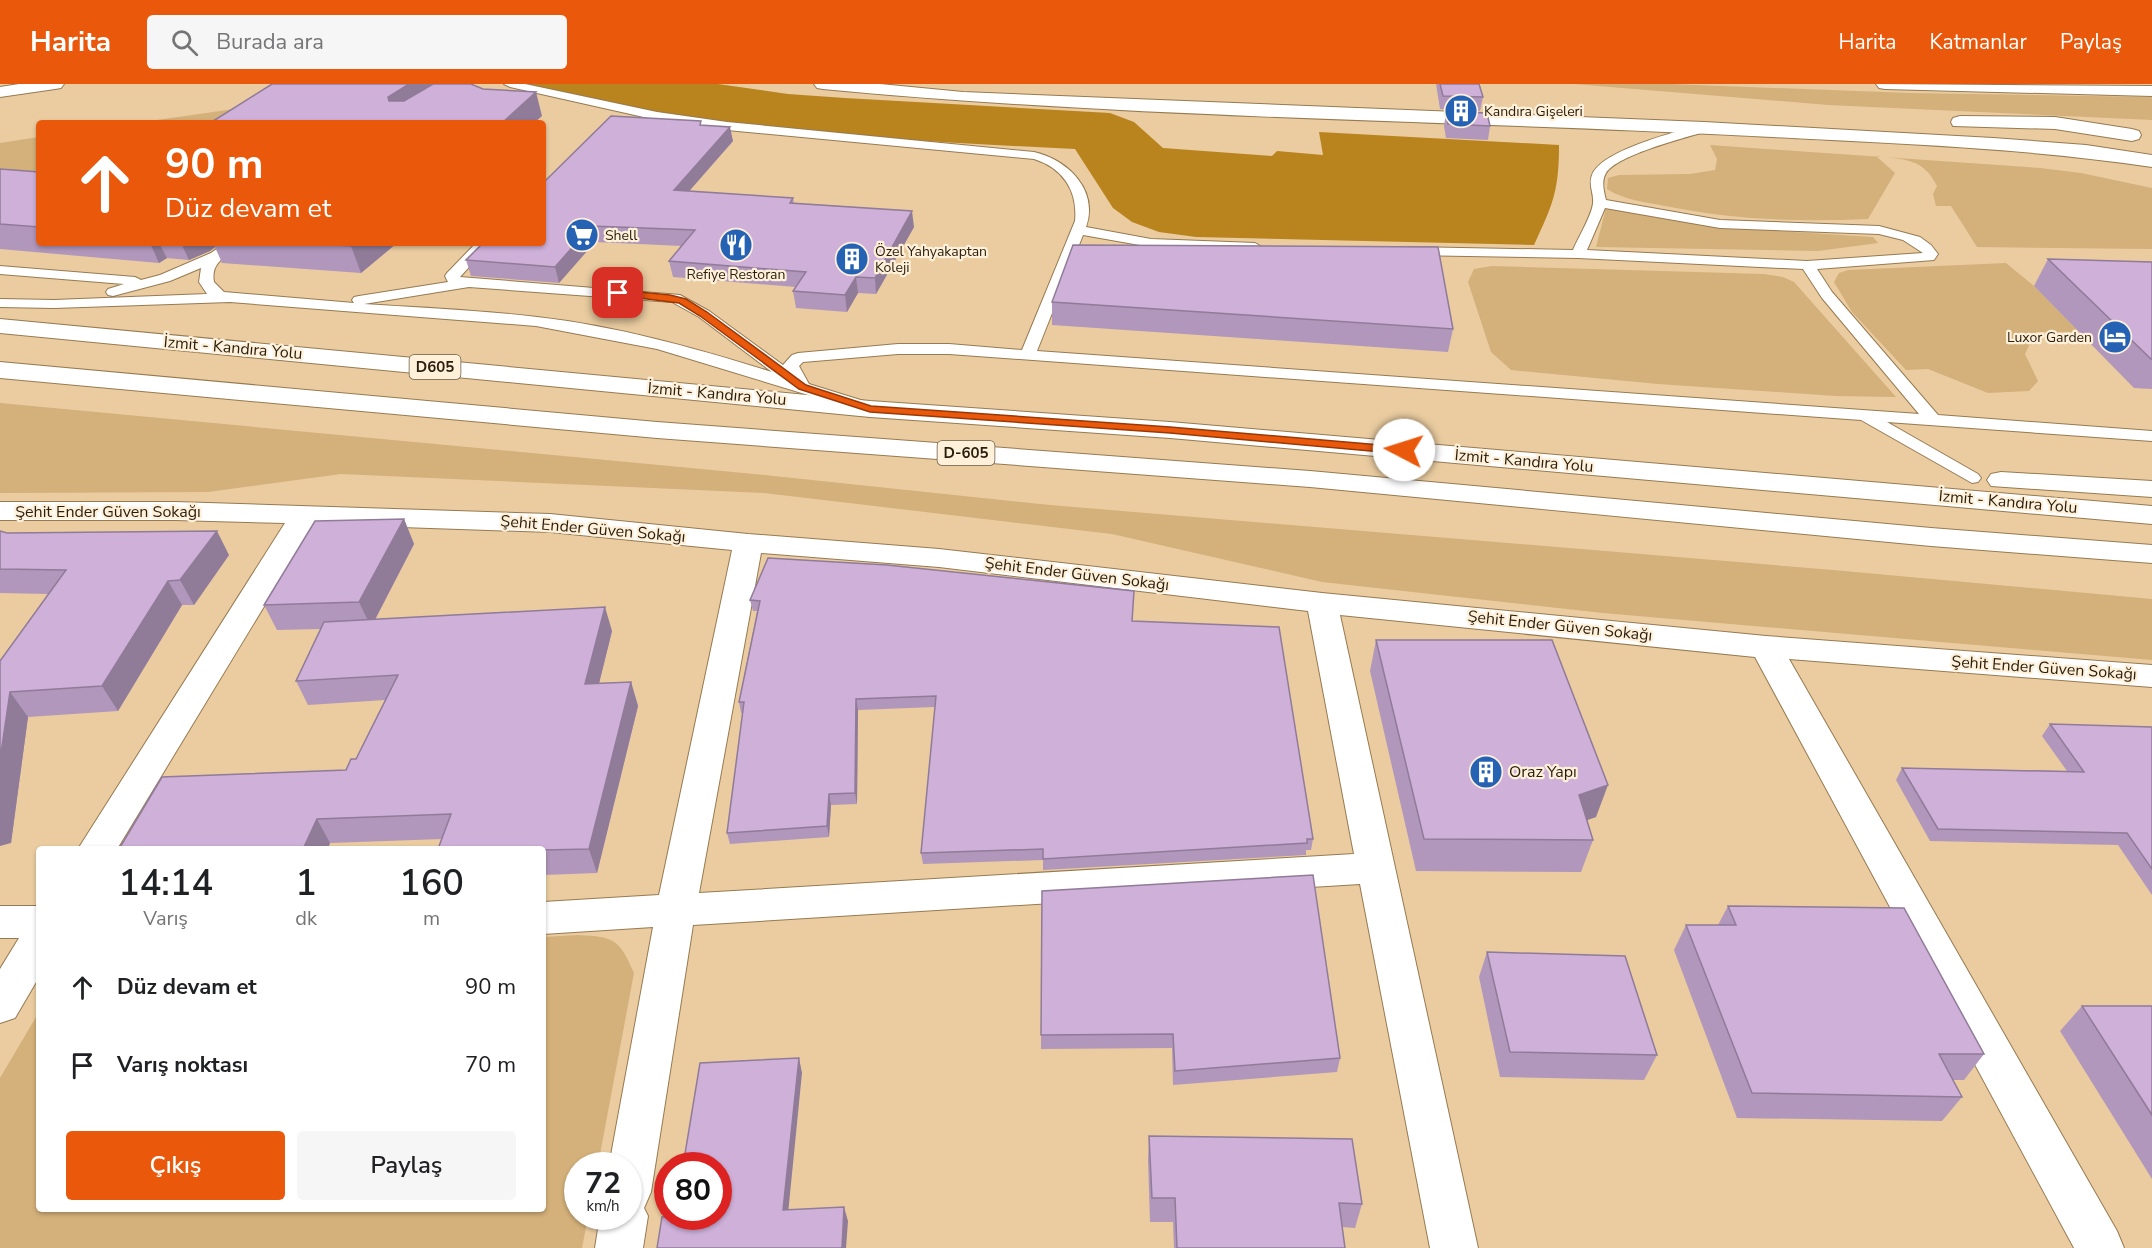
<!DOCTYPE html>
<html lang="tr">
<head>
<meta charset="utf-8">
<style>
  body { margin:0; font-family:"Nunito Sans",sans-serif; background:#f6f6f6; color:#202124; height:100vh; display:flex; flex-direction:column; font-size:22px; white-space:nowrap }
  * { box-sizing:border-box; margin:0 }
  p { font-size:20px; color:#757577 }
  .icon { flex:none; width:33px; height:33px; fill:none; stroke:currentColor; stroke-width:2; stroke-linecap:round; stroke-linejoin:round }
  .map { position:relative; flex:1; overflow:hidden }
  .sheet { position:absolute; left:36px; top:762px; width:510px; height:366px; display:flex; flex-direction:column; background:#fff; border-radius:6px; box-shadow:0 2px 4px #0004 }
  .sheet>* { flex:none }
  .guide { position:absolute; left:36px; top:36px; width:510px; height:126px; border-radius:6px; box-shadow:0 2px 4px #0004; background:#ea580c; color:#fff; overflow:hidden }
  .speed { position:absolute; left:564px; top:1068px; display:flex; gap:12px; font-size:30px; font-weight:700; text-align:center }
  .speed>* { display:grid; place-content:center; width:78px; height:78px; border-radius:50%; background:#fff; box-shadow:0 2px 4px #0004; line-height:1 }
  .speed small { font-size:15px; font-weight:400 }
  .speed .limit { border:9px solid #d22; background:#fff; color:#111 }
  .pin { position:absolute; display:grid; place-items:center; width:51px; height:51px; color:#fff; margin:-26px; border-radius:12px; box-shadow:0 3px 9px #0006 }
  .me { position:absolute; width:66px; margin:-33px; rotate:275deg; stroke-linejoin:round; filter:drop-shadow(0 0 4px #0008) }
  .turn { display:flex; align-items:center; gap:21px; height:126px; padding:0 30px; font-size:27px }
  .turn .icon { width:78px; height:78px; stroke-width:2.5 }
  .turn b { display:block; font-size:42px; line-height:51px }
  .eta { display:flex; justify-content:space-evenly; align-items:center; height:102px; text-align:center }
  .eta b { font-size:36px; font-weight:600; line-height:42px }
  .action { display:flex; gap:12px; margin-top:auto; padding:12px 30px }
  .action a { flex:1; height:69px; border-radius:6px; background:#ea580c; color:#fff; font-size:24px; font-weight:600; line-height:69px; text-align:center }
  .action a+a { background:#f6f6f6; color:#202124 }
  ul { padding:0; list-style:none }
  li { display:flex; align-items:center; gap:18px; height:78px; padding:0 30px }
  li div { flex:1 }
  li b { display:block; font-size:22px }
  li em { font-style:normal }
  header { display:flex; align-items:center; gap:36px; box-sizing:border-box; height:84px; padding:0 30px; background:#ea580c; color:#fff }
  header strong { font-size:28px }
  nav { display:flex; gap:33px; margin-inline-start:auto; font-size:21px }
  .search { width:420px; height:54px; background:#f6f6f6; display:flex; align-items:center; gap:15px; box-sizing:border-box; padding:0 21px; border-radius:6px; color:#757577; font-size:22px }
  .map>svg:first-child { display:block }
  .green { fill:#d4b07a }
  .forest { fill:#b9831e }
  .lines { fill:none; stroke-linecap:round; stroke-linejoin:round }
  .service-casing { stroke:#967a51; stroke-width:2 }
  .minor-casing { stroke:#967a51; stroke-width:2 }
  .trunk-casing { stroke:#967a51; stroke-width:2 }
  .motorway-casing { stroke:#967a51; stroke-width:2 }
  .service { fill:#fff; fill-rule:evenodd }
  .minor { fill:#fff; fill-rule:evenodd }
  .trunk { fill:#fff; fill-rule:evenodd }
  .motorway { fill:#fff; fill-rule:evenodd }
  .wall { fill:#b197bb }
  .shaded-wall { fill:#907b98 }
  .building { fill:#ceb0d9; stroke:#907b98; stroke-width:1.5 }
  .route { fill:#ea580c; stroke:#983908; stroke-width:1.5 }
  .labels { text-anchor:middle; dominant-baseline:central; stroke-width:4.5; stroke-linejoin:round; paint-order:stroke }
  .far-poi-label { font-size:14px; fill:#291e0d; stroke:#fff0da; text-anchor:start }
  .shield { fill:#fff0da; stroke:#695d4a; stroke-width:1.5 }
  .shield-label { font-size:15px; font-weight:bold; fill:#291e0d }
  .street-label { font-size:16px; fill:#291e0d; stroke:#fff0da }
  .poi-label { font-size:16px; fill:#291e0d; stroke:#fff0da; text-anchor:start }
</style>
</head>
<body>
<header>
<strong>Harita</strong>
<div class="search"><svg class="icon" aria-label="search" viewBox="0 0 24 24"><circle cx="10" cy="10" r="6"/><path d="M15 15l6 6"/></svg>Burada ara</div>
<nav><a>Harita</a><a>Katmanlar</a><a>Paylaş</a></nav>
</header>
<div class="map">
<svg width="2152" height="1164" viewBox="0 0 2152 1164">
  <rect width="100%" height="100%" fill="#eacca0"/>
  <!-- green -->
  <g class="green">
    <polygon points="1574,0 1670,0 1910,9 2152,13 2152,36 1828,21"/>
    <polygon points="248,23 244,39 136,39"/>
    <polygon points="39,53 39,105 0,102 0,59"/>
    <path d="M1710 61 2040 84 2081 89 2152 104V165L1977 163 1951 122H1936L1933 110 1937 102C1923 73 1903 76 1876 72L1895 89 1868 135C1796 138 1736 136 1665 122 1645 118 1624 116 1607 105L1608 94 1619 91 1690 90 1715 86 1717 75Z"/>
    <polygon points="1606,124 1746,145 1873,153 1878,159 1818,167 1596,163"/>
    <polygon points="2006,179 2034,202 2079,248 2036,248 2025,270 2038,297 2029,307 1988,309 1928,285 1906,286 1852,228 1834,198 1839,189 1848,186"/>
    <polygon points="1492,182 1764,190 1783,193 1794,198 1896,313 1836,312 1658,300 1511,286 1491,268 1468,198 1474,185"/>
    <polygon points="0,319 754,390 1050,421 1833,486 2152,515 2152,576 1603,529 1322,498 1112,450 764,409 341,390 208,408 0,409"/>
    <path d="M578 851C615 853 619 855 634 889L598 1081 578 1082V1132L588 1133 582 1164H0V994L39 928V1125H543V853Z"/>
  </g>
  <!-- forest -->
  <path class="forest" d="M527 0H718L788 10 845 14 1110 29 1134 38 1163 64 1272 72 1277 67 1323 71 1319 48 1559 61C1559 107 1553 120 1534 161L1196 153 1159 148 1132 138 1113 124 1075 65C892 56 706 47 527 0Z"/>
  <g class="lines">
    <defs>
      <path id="service" d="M504 0H525L657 28 727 38 1034 68C1068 76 1099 106 1086 143L1151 155 1255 159 1262 163 1255 167 1151 163 1083 151 1037 267 1919 330 1822 214 1803 185 1578 174 1409 171 1402 167 1409 163 1573 166C1578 154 1592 131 1593 119 1594 109 1588 101 1592 91 1601 66 1679 47 1704 40L1710 44 1708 47C1687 53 1617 71 1606 89 1601 97 1604 108 1606 116L1720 136 1879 142 1920 153 1931 161 1938 170 1934 176 1817 185 1832 208 1938 331 2152 347V357L1887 338 1978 390 1981 394 1978 398 1972 399 1861 336 949 270H898L803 278 799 282 809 300 867 318 869 322 861 327 657 265 536 242 230 218 54 224 0 223V215L54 216 207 210 199 198 201 184 170 197 113 212 108 211 106 208 108 205 124 200 0 190V182L135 193 141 196 160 191 211 169 225 159H241C229 173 210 176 214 198L224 208 354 219 352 216 354 213 359 212 448 198 445 192 447 189 476 159H491L460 193 680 211 709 227 783 281 792 271 798 269 898 260H949L1022 266 1075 137C1078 107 1063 84 1034 75L727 46 657 36 510 3ZM1605 124 1720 144 1879 150 1903 156 1923 169 1807 177 1587 166ZM469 203 672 218 699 233 772 288C695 264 617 242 537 233 480 226 422 224 364 220Z"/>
      <g id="minor">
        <polygon points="19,0 64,0 61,4 55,5 0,13 0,3"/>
        <polygon points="1876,0 2152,2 2152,12 1885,5 1879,4"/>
        <path d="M0 418H175L550 430 748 450 939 465 1322 509 1766 552 2152 581V603L1789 575 2117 1147 2124 1164H2074L1755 573 1340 531 1478 1164H1430L1360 800 693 841 651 1108 644 1124 648 1132 643 1164H595L600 1132H628V1082H609L653 843 543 850V818L659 811 732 466 550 448 314 440 117 765H78L285 439 175 436H0ZM761 469 939 483 1308 527 1354 770 699 809Z"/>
        <polygon points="0,822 39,822 39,893 15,934 0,939 0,885 19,854 0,854"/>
      </g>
      <g id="trunk">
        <polygon points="0,235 870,317 1170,338 2152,422 2152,440 1170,354 870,333 0,249"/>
        <polygon points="0,278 657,338 1310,387 1931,444 2152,461 2152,479 1931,462 1310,403 657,354 0,294"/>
        <polygon points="2001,388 2152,397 2152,413 1991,402 1987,396 1991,390"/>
      </g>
      <g id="motorway">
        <path d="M814 0H880L963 8 1704 38 1993 54 2086 61 2152 71V83C2026 64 1899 60 1772 53 1456 36 1138 35 823 5L817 4Z"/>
        <polygon points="1960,32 2055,33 2132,45 2139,47 2141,51 2139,55 2132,57 2055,45 1953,42 1951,38 1953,34"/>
      </g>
    </defs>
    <!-- service casing -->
    <use href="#service" class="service-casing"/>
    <!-- minor casing -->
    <use href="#minor" class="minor-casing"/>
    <!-- trunk casing -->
    <use href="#trunk" class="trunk-casing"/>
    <!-- motorway casing -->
    <use href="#motorway" class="motorway-casing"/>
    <!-- service -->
    <use href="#service" class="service"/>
    <!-- minor -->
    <use href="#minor" class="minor"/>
    <!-- trunk -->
    <use href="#trunk" class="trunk"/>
    <!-- motorway -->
    <use href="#motorway" class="motorway"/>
  </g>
  <!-- wall -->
  <g class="wall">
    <polygon points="1436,0 1479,0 1483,13 1480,27 1440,25"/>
    <polygon points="1446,28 1490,42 1488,56 1446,54 1444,42"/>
    <polygon points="701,37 701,41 733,57 689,107 793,114 794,119 914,143 876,210 858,209 847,228 796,224 793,207 796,203 673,193 669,177 682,162 595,158 559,199 471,192 466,176"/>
    <polygon points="0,85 39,88 39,159 397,159 361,189 222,179 215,163 210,167 189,176 167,174 159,179 0,165"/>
    <polygon points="2048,175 2152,178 2152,305 2134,304 2034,202"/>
    <polygon points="1052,218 1453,245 1448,268 1052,241"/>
    <polygon points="404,435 414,460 375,536 612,547 599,599 631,598 638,622 597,789 543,791 543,765 442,755 330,759 119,765 346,686 356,675 385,616 308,621 296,597 321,545 277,546 264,521"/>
    <polygon points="0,447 7,449 229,471 194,521 182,521 118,627 28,633 11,759 0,577 48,510 0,509"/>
    <polygon points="750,516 1133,537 1313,755 1311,766 1306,766 1306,771 1043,786 1043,776 923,780 921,769 935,623 858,626 857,720 831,721 829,753 730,760 727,749 743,629 741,629 739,618 757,527 753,527"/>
    <polygon points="1376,556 1596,733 1587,736 1593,756 1581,788 1416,787 1370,587"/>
    <polygon points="2050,640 2152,643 2152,811 2118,761 1930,757 1896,696 1902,684 2067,687 2042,652"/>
    <polygon points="1042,807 1340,974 1337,988 1173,1001 1172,964 1041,965"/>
    <polygon points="1728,822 1984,970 1964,996 1953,996 1962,1013 1942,1037 1737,1034 1674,866 1686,841 1718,841"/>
    <polygon points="1487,868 1657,971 1644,996 1500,993 1479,893"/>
    <polygon points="2082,922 2152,922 2152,1095 2060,947"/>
    <polygon points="1149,1052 1362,1120 1355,1144 1342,1143 1345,1164 1174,1164 1173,1138 1150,1138 1148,1076"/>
  </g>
  <!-- shaded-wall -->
  <g class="shaded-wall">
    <polygon points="409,0 438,0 396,37 388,13"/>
    <polygon points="536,8 542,32 534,39 502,39"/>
    <polygon points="730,43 733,57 677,121 674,106"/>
    <polygon points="912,127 914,143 876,210 875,194"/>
    <polygon points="591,142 595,158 559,199 555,183"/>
    <polygon points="150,159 159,159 167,174 159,179"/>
    <polygon points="181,159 213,159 215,163 210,167 189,176"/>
    <polygon points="355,159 397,159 361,189 351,162"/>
    <polygon points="856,193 858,209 847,228 845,211"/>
    <polygon points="404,435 414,460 371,543 359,518"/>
    <polygon points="217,447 229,471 194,521 180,496"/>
    <polygon points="168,497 182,521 118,627 102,602"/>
    <polygon points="605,523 612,547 593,624 585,600"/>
    <polygon points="631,598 638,622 597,789 589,765"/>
    <polygon points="10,608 28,633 11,759 0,762 0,676"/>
    <polygon points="856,615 858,626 857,720 855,709"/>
    <polygon points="1608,701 1596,733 1567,743 1579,711"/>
    <polygon points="829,710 831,721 829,753 827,742"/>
    <polygon points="317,735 330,759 328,765 303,765"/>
    <polygon points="799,974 802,989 787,1140 783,1126"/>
    <polygon points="844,1123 848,1137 846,1164 842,1164"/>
  </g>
  <!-- building -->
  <g class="building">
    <polygon points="272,0 409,0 388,13 389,17 404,17 433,0 471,0 483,5 536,8 502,39 210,39"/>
    <polygon points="1440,0 1479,0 1483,13 1443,12"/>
    <polygon points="1446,28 1487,29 1490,42 1448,40"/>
    <polygon points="611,32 701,37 700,41 730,43 674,106 793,114 790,119 912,127 875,194 856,193 845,211 793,207 806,188 669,177 695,146 591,142 555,183 466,176 483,159 543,159 543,99"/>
    <polygon points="0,85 39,88 39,143 0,140"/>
    <polygon points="308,159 355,159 351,162"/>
    <polygon points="1073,161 1438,163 1453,245 1052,218"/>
    <polygon points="2048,175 2152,178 2152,275 2151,275"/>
    <polygon points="404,435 359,518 264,521 315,437"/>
    <polygon points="0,447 7,449 217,447 180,496 168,497 102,602 10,608 0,676 0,577 66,486 0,485"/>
    <polygon points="768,474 887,481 1134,507 1132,537 1279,543 1313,755 1307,755 1307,759 1043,775 1043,765 921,769 936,612 856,615 855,709 829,710 827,742 727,749 744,618 739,618 760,517 750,516"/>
    <polygon points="605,523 585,600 631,598 589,765 543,766 543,765 438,765 451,730 317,735 303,765 119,765 162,693 346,686 351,675 356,675 398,591 296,597 324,538"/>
    <polygon points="1376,556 1552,556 1608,701 1579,711 1593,756 1424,755"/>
    <polygon points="2050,640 2152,643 2152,785 2127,749 1938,745 1902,684 2084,688"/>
    <polygon points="1313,791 1340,974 1175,987 1173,950 1041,951 1042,807"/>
    <polygon points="1728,822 1904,824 1984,970 1939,970 1962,1013 1752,1009 1686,841 1736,841"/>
    <polygon points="1487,868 1625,872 1657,971 1510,968"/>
    <polygon points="2082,922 2152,922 2152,1031"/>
    <polygon points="799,974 783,1126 844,1123 842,1164 657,1164 662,1133 718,1132 718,1082 683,1082 700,979"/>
    <polygon points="1149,1052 1352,1055 1362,1120 1339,1119 1345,1164 1177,1164 1175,1114 1152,1114"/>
  </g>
  <!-- route -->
  <polygon class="route" points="618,206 670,211 686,215 707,228 806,301 871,322 1170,343 1404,363 1409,366 1404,370 1170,349 870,328 799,305 700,232 679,219 615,211 615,207"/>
  <!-- icons -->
  <defs>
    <symbol id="building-disc" viewBox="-11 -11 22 22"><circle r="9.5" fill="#2562b4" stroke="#fff0da"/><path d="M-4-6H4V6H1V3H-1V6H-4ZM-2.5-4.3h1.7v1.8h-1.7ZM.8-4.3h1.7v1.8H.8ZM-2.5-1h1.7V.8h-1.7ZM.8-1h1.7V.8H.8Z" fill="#fff"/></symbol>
    <symbol id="supermarket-disc" viewBox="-11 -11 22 22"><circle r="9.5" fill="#2562b4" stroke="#fff0da"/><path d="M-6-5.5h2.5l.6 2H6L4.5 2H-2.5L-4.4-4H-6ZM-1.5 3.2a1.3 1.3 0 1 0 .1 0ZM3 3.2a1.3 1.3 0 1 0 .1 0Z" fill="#fff"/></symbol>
    <symbol id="restaurant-disc" viewBox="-11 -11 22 22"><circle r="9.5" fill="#2562b4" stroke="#fff0da"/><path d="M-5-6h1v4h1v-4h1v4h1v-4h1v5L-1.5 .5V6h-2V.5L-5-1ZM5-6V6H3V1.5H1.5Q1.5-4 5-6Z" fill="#fff"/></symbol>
    <symbol id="hotel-disc" viewBox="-11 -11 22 22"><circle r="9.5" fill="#2562b4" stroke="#fff0da"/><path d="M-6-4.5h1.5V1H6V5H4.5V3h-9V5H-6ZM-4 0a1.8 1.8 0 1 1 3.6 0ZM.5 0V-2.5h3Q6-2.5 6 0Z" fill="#fff"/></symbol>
  </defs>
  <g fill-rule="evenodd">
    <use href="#building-disc" x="1442" y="8" width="38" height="38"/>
    <use href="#supermarket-disc" x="563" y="132" width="38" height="38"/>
    <use href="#restaurant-disc" x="717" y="142" width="38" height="38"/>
    <use href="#building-disc" x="833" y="156" width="38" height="38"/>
    <use href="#hotel-disc" x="2096" y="234" width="38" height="38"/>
    <use href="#building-disc" x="1467" y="669" width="38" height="38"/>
  </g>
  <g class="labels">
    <!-- far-poi labels -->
    <g class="far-poi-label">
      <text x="1484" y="27">Kandıra Gişeleri</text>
      <text x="605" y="151">Shell</text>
      <text x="875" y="167">Özel Yahyakaptan<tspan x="875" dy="16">Koleji</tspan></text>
      <text x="736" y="190" text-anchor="middle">Refiye Restoran</text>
      <text x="2092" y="253" text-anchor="end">Luxor Garden</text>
    </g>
    <!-- shield labels -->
    <g class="shield">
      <rect x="409.5" y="271" width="51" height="24" rx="4.5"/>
      <rect x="937.5" y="357" width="57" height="24" rx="4.5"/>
    </g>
    <g class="shield-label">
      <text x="435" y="283">D605</text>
      <text x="966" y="369">D-605</text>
    </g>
    <!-- street labels -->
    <g class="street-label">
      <text transform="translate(233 264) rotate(5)">İzmit - Kandıra Yolu</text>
      <text transform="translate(717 310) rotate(5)">İzmit - Kandıra Yolu</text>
      <text transform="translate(1524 377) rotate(5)">İzmit - Kandıra Yolu</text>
      <text transform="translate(2008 418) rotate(5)">İzmit - Kandıra Yolu</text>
      <text x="108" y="428">Şehit Ender Güven Sokağı</text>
      <text transform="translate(593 445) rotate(5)">Şehit Ender Güven Sokağı</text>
      <text transform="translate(1077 490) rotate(7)">Şehit Ender Güven Sokağı</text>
      <text transform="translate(1560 542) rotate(6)">Şehit Ender Güven Sokağı</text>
      <text transform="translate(2044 584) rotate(4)">Şehit Ender Güven Sokağı</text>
    </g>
    <!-- poi labels -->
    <g class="poi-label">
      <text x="1509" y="688">Oraz Yapı</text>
    </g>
  </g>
</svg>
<div class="speed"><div>72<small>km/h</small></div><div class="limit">80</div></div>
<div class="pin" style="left:618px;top:209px;background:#d93025"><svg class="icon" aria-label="arrive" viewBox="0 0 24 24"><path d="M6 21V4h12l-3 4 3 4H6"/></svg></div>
<svg class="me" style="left:1404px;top:366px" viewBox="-20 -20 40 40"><circle r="19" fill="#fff"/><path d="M0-13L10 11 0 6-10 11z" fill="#ea580c"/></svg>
<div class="guide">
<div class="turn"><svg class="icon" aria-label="ahead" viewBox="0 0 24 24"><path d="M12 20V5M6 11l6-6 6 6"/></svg><div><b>90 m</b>Düz devam et</div></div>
</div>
<section class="sheet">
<div class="eta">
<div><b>14:14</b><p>Varış</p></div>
<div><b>1</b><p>dk</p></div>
<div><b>160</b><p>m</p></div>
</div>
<ul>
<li><svg class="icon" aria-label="ahead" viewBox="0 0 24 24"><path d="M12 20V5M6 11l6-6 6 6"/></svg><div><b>Düz devam et</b></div><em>90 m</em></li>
<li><svg class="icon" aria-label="arrive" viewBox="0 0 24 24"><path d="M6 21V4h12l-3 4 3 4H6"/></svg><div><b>Varış noktası</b></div><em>70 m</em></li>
</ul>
<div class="action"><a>Çıkış</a><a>Paylaş</a></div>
</section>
</div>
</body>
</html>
